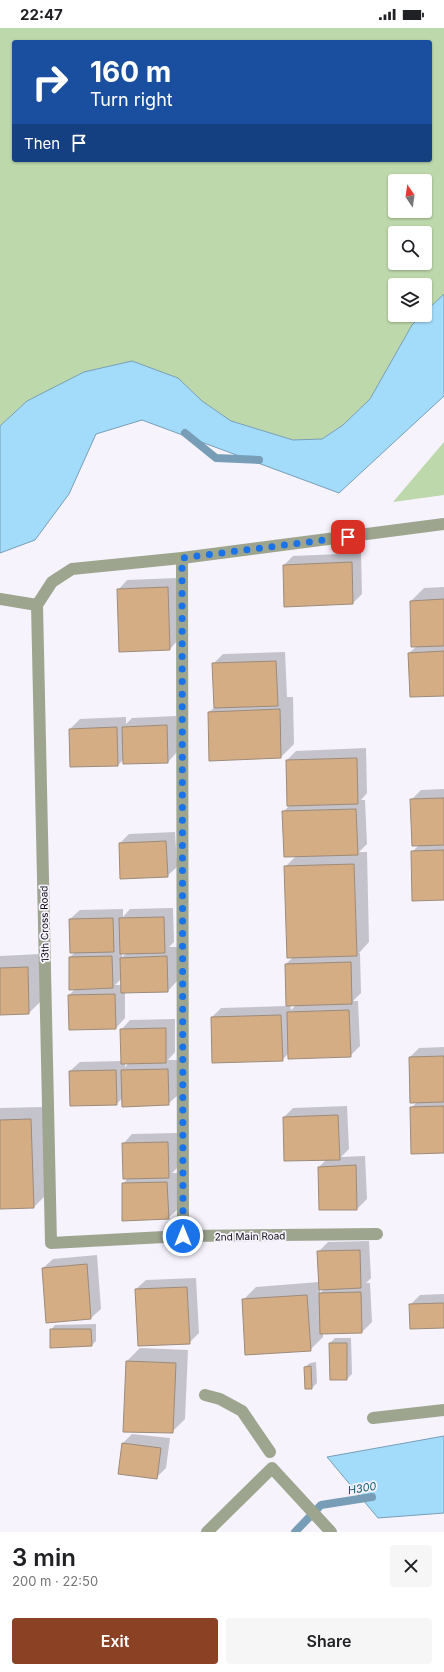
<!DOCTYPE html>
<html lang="en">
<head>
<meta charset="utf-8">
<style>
  body { margin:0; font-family:Inter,sans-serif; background:#f6f6f6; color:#202124; height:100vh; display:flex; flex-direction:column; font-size:15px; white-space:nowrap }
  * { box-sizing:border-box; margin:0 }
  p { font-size:13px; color:#757577 }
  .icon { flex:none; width:22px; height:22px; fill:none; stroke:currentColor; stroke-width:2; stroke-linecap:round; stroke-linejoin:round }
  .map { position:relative; height:1504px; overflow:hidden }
  .side { display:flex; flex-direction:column; background:#fff; flex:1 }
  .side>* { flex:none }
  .hud { position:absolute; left:12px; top:12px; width:420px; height:122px; border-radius:4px; box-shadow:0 1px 3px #0004; background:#1a4fa0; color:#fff; overflow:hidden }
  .needle { width:26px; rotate:347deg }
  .fabs { position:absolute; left:388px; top:146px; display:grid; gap:8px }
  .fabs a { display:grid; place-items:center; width:44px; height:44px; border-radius:4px; background:#fff; box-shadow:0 1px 3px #0004; font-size:20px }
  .pin { position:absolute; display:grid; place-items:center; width:34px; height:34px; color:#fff; margin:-17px; border-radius:8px; box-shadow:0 2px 6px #0006 }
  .me { position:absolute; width:44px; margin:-22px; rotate:0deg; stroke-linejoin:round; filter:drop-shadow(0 0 3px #0008) }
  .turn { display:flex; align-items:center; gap:14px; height:84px; padding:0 12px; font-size:18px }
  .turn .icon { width:52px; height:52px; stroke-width:2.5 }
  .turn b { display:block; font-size:28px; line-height:34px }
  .then { display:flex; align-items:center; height:38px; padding:0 12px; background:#0003; gap:8px; font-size:15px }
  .round { display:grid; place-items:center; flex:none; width:42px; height:42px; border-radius:4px; background:#f6f6f6 }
  .summary { display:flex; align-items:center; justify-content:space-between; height:68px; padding:0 12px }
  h1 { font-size:24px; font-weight:600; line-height:30px }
  .action { display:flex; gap:8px; margin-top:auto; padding:8px 12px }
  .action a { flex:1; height:46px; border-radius:4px; background:#8a4124; color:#fff; font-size:16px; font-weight:600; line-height:46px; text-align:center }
  .action a+a { background:#f6f6f6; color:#202124 }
  .status { display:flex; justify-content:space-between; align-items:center; height:28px; padding:0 20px; background:#fff; direction:ltr }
  .status svg { height:11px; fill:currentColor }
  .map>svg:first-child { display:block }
  .green { fill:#bdd8aa; fill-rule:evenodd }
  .water { fill:#a3dcfb; stroke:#779eb6 }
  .shadow { fill:#0003; fill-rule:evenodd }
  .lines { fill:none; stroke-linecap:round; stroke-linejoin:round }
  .stream { stroke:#779eb6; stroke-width:8 }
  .building { fill:#d5ad84; stroke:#9d8b79 }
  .minor { stroke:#9da58f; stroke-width:12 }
  .tertiary { stroke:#9da58f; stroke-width:12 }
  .route { stroke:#1a73e8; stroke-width:7; stroke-dasharray:0 12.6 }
  .labels { text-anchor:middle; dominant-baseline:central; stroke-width:3.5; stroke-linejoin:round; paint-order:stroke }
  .street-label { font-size:10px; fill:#100c14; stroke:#f6f3fd }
  .water-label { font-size:11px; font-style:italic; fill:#125876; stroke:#f6f3fd }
</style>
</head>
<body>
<div class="status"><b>22:47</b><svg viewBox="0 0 49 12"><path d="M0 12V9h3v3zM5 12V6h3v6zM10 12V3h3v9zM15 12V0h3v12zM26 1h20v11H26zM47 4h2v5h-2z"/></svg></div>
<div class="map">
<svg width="444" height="1504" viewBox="0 0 444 1504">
  <rect width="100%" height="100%" fill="#f6f3fd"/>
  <!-- green -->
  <g class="green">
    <path d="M0 0H444V266L425 284V257H395V287H422L412 297 370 371 343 397 322 411 293 412 231 393 202 373 178 350 132 333 84 344 27 373 0 398ZM14 14H430V132H14ZM395 153H425V183H395ZM395 205H425V235H395Z"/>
    <polygon points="444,414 444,467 393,474"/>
  </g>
  <!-- water -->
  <g class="water">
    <polygon points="444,266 444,368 339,465 142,392 96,406 69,466 35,512 0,525 0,398 27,373 84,344 132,333 178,350 202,373 231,393 293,412 322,411 343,397 370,371 412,297 422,287 425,287 425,284"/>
    <polygon points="444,1408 444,1485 378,1490 327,1429"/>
  </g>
  <!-- shadow -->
  <g class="shadow">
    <polygon points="361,525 362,566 353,575 284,537 293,528"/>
    <polygon points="177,550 179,611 170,621 118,562 127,552"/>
    <polygon points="444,559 444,667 409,625 417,618 411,573 424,560"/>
    <polygon points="285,624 287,669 293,669 294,716 281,729 210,732 209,684 215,679 213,636 223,626"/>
    <polygon points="176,688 177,724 168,734 124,731 118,737 70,701 80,691 126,689 126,696 132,690"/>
    <path d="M366 720 367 765 361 772H365L367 816 359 824H367L369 914 359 925H360L361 965 353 973H358L360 1018 350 1028 289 1025 282 1032 212 989 221 980 287 978 286 936 293 929 285 839 296 828 283 784 290 777 287 732 296 723ZM290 977H296L291 982Z"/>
    <polygon points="444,761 444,871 412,824 419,817 411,772 421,762"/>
    <polygon points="175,804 177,839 167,848 120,815 129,806"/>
    <path d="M173 880 174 914 169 919H177V953L168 963 125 964V990L116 1000 69 967 76 960 70 929 75 924 70 891 80 882 123 881V889L130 881ZM122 925H127L122 929ZM122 950V957H115Z"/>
    <polygon points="40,926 42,972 29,985 0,986 0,928"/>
    <path d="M175 991V1024L168 1032H177L178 1067 168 1076 123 1070 116 1076 70 1043 80 1034 122 1033 121 1002 130 992ZM130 1034 125 1039V1035Z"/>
    <polygon points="444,1019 444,1124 411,1080 418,1073 410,1029 419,1020"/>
    <polygon points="347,1078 349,1121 341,1129 365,1128 367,1171 357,1181 320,1181 319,1139 327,1131 284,1089 293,1080"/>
    <polygon points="44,1079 47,1166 34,1179 0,1180 0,1080"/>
    <polygon points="177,1105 178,1139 172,1145 177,1145 178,1181 168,1190 123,1156 128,1150 123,1116 132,1106"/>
    <path d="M369 1213 371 1250 366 1255H370L372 1294 362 1304 323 1305V1309L310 1322 243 1272 256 1259 319 1254 318 1224 328 1214ZM320 1261H325L320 1265Z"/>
    <polygon points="97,1227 101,1281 91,1290 47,1294 43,1240 53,1231"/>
    <polygon points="196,1250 199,1305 189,1315 136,1261 146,1252"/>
    <polygon points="444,1266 444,1299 410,1277 420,1267"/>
    <polygon points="96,1296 96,1313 91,1318 51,1302 55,1297"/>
    <polygon points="335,1310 351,1310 352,1346 347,1351 330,1315"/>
    <polygon points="140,1320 188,1322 185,1391 172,1404 127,1333"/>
    <polygon points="316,1334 317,1355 312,1360 305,1339 310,1335"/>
    <polygon points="132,1406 170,1410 166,1440 156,1450 123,1415"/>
  </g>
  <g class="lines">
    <!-- stream -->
    <g class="stream">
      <polyline points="185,405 216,430 259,432"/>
      <polyline points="295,1504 321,1477 372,1469"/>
    </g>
  </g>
  <!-- building -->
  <g class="building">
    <polygon points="352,534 353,576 284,579 283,537"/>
    <polygon points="168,559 170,622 119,624 117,561"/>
    <polygon points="444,571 444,618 411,619 410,573"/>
    <polygon points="444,623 444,668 410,669 408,625"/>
    <polygon points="276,633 278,678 214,680 212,635"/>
    <polygon points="280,681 281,730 209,733 208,684"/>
    <polygon points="167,697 168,735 123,736 122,699"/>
    <polygon points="117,699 118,738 70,739 69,701"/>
    <polygon points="357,730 358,776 287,778 286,732"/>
    <polygon points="444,770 444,817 412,818 410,771"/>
    <polygon points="356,781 358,827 284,829 282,783"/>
    <polygon points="166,813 168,849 120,851 119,815"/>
    <polygon points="444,822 444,872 412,873 411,823"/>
    <polygon points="354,836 357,928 287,930 284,838"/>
    <polygon points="164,889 165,925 120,926 119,890"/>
    <polygon points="113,890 114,924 70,925 69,891"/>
    <polygon points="112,928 113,960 69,962 69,929"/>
    <polygon points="167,928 168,964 121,965 120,930"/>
    <polygon points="351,934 352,976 286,978 285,936"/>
    <polygon points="28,939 29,986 0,987 0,940"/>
    <polygon points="115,966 116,1001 69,1002 68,967"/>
    <polygon points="349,982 351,1029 288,1031 287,984"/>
    <polygon points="281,987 283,1033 212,1035 211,989"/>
    <polygon points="166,1000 166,1035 121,1036 120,1001"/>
    <polygon points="444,1028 444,1074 410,1075 409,1029"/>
    <polygon points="168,1041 169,1077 122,1079 121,1042"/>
    <polygon points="116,1042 117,1077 70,1078 69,1043"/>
    <polygon points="444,1078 444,1125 411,1126 410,1079"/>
    <polygon points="338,1087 340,1132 284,1133 283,1089"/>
    <polygon points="31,1091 34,1180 0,1181 0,1092"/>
    <polygon points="168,1114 169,1150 123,1151 122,1115"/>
    <polygon points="356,1137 357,1182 319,1182 318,1139"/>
    <polygon points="167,1154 169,1191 122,1193 122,1155"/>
    <polygon points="360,1222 361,1260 319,1262 317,1223"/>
    <polygon points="87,1236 91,1291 46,1295 42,1240"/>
    <polygon points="187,1259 190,1316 138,1318 135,1261"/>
    <polygon points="361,1264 362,1305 320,1306 319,1265"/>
    <polygon points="307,1267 311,1323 245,1327 242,1271"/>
    <polygon points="444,1275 444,1300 410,1301 409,1276"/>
    <polygon points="50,1301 91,1301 92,1318 50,1320"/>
    <polygon points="329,1315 347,1315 347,1352 330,1352"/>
    <polygon points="126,1333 176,1335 173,1405 123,1404"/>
    <polygon points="311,1338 312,1361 305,1361 304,1339"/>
    <polygon points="122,1415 161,1420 157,1451 118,1446"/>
  </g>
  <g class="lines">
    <!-- minor -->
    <g class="minor">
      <polyline points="182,530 183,1208"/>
      <polyline points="0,571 37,577"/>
      <polyline points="37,577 51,1215 183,1208 377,1206"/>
      <polyline points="37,577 52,554 72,541 182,530 444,496"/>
      <polyline points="205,1367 220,1371 242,1383 270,1424"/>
      <polyline points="373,1390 444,1382"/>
    </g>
    <!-- tertiary -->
    <polyline class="tertiary" points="207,1504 272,1440 331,1504"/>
  </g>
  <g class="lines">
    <!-- route -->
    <polyline class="route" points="183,1208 182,530 348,509"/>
  </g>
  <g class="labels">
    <!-- street labels -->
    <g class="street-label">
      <text transform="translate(44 896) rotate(-91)">13th Cross Road</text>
      <text transform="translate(250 1208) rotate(-1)">2nd Main Road</text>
    </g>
    <!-- water labels -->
    <g class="water-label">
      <text transform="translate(362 1460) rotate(-9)">H300</text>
    </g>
  </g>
</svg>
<div class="fabs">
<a><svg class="needle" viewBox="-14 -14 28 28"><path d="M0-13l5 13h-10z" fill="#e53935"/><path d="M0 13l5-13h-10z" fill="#757577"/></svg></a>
<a><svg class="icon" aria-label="search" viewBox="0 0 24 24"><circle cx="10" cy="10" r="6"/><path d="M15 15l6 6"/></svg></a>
<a><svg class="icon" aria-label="layers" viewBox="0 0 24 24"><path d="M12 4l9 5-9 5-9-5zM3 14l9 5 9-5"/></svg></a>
</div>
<div class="pin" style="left:348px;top:509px;background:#d93025"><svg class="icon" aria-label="arrive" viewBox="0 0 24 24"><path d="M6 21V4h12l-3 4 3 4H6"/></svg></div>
<svg class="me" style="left:183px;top:1208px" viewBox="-20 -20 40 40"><circle r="17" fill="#1a73e8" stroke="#fff" stroke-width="3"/><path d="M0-11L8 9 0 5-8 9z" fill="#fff"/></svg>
<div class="hud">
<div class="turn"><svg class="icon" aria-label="right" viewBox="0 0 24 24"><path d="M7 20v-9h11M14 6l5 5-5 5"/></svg><div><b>160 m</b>Turn right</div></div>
<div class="then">Then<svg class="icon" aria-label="arrive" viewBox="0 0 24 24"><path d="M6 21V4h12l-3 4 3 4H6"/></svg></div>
</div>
</div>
<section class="side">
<div class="summary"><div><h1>3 min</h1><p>200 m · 22:50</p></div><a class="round"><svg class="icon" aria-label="close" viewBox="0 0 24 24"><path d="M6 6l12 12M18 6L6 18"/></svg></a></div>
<div class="action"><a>Exit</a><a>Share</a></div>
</section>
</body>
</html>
